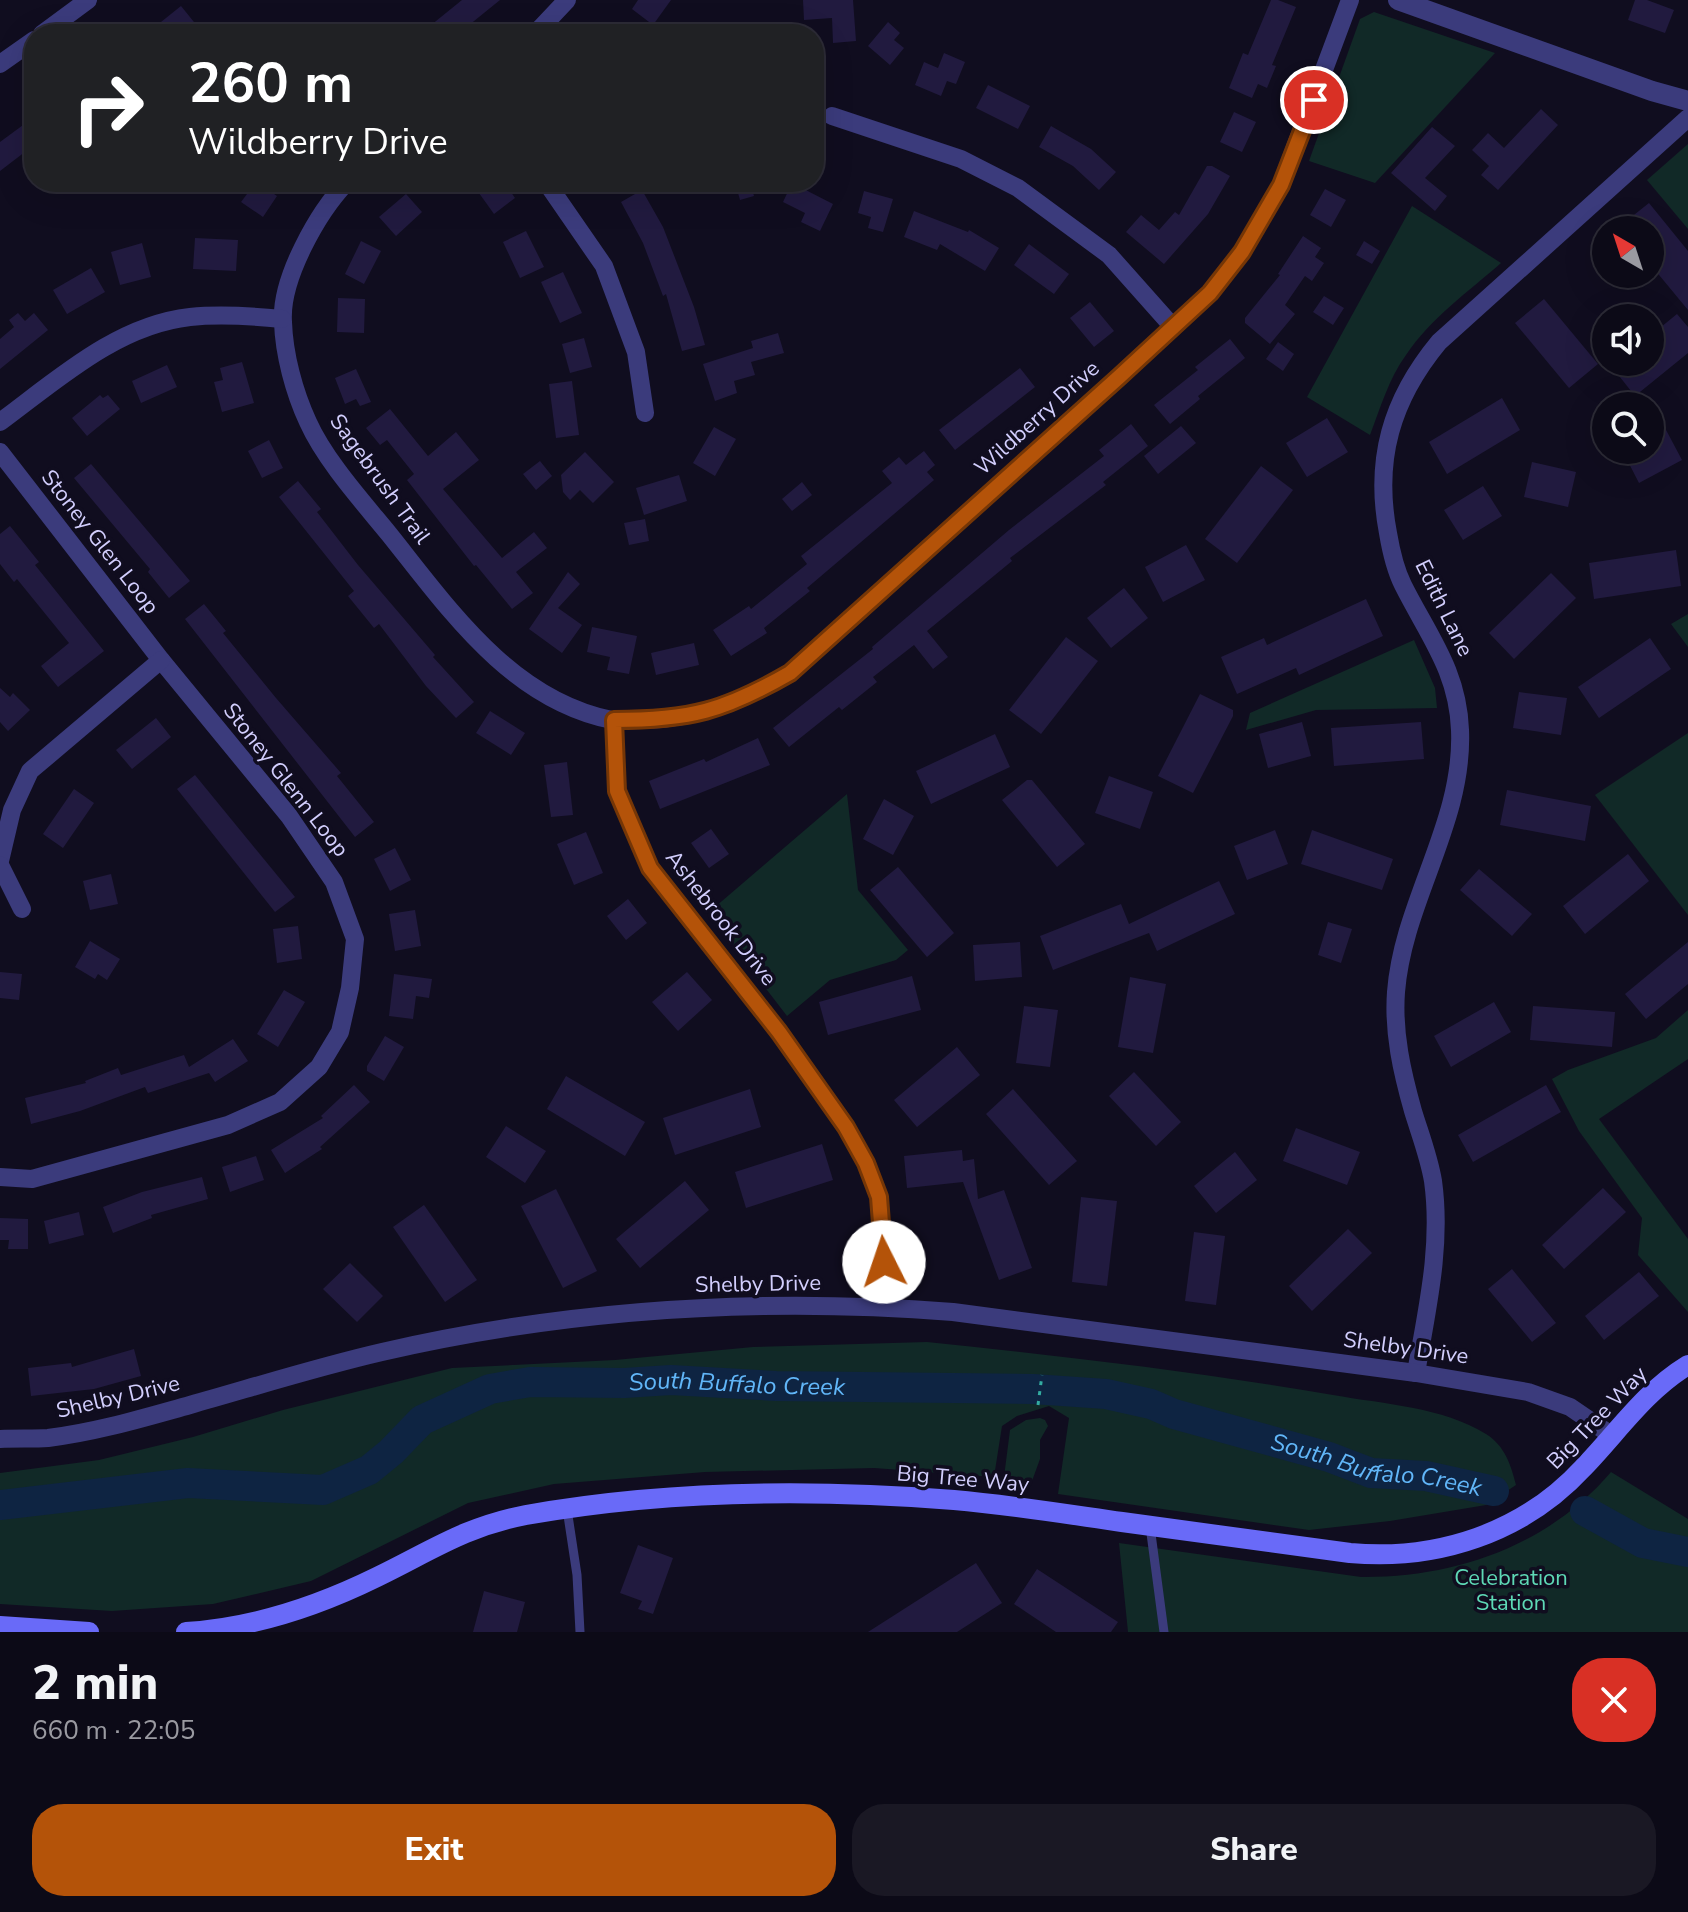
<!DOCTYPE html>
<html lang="en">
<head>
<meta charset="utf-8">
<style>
  body { margin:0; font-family:"Nunito Sans",sans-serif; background:#1a1824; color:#f1f3f6; height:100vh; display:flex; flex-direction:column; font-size:30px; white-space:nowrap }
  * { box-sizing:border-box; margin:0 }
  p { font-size:26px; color:#9a9aa1 }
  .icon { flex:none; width:44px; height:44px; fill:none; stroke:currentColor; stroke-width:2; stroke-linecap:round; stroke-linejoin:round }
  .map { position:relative; height:1632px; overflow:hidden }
  .drawer { display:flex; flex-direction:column; background:#0c0a17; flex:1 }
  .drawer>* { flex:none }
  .top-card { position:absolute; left:24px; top:24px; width:800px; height:168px; border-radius:32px; box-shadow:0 8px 32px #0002,0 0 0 2px #2c2b36; background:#202124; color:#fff; overflow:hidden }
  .needle { width:52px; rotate:321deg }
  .fabs { position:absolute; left:1592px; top:216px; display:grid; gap:16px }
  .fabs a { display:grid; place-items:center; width:72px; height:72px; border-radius:50%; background:#0c0a17; box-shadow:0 8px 32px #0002,0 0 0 2px #2c2b36; font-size:40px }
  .pin { position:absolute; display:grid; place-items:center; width:68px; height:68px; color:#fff; margin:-34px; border:4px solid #fff; border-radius:50%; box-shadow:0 2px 8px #0007 }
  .me { position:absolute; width:88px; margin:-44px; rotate:356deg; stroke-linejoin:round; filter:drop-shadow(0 0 6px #0008) }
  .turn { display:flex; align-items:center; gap:28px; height:168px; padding:0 32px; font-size:36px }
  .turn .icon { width:104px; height:104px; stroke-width:2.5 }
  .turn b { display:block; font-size:56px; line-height:68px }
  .round { display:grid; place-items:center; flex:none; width:84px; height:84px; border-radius:32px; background:#1a1824 }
  .summary { display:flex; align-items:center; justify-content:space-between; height:136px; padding:0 32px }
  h1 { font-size:48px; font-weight:800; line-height:60px }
  .primary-button { display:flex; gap:16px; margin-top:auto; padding:16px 32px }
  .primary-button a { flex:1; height:92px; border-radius:32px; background:#b45309; color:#fff; font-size:32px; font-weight:800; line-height:92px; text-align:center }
  .primary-button a+a { background:#1a1824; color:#f1f3f6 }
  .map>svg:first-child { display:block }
  .green { fill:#112927 }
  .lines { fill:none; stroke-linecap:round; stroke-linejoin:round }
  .river { stroke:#0e2442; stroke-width:30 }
  .building { fill:#211a3f }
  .path { stroke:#33aca1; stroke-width:3; stroke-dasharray:4 6; stroke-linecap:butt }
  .service { stroke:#3b3b7c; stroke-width:9 }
  .minor { stroke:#3b3b7c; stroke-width:18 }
  .tertiary { stroke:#3b3b7c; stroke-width:20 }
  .secondary { stroke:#696af8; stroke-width:20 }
  .route-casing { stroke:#753606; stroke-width:20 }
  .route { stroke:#b45309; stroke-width:14 }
  .labels { text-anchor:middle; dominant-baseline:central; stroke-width:7; stroke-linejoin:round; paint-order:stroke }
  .street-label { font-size:22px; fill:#d2cefd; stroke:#100d1f }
  .park-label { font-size:22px; fill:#5ed9b6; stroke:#100d1f }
  .water-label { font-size:24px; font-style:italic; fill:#61b6f8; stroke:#100d1f }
</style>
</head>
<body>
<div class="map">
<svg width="1688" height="1632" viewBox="0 0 1688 1632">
  <rect width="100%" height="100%" fill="#100d1f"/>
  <!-- green -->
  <g class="green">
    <polygon points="1374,12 1495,53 1375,183 1309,161 1360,19"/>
    <polygon points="1688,144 1688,229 1647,180"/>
    <path d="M1412 206 1501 263C1468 292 1431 318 1406 355 1389 378 1380 409 1370 435L1307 397Z"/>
    <polygon points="1688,614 1688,647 1671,624"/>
    <polygon points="1414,640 1435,688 1437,708 1316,710 1246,730 1250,713"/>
    <polygon points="1688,733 1688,915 1595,795"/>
    <polygon points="847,794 858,890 908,950 896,960 830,980 787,1016 708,913"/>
    <polygon points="1688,1010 1688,1059 1599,1119 1688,1239 1688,1312 1638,1255 1642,1218 1579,1131 1552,1079 1568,1070 1656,1038"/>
    <path d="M927 1342C1063 1356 1199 1372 1333 1395 1383 1404 1443 1407 1486 1434 1505 1446 1511 1465 1516 1485L1486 1505 1390 1521 1309 1530 1058 1494 1069 1418 1049 1406 1017 1416 1002 1426 994 1477 874 1468 705 1472 554 1484 468 1503 311 1581 213 1604 112 1611 0 1604V1473L99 1460 193 1437 283 1410 452 1368 615 1360 753 1347Z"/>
    <polygon points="1040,1418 1045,1420 1048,1426 1040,1440 1040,1459 1032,1481 1004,1477 1010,1430 1026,1420"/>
    <path d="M1611 1472 1688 1519V1632H1128L1119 1543 1361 1577C1456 1578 1549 1545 1611 1472Z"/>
  </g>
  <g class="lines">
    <!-- river -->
    <g class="river">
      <path id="s1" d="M0 1505 188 1483 323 1490 369 1470 391 1452 422 1420 490 1389 530 1382 624 1383 671 1380 776 1386 1033 1389 1106 1394 1151 1404 1174 1414 1329 1457 1371 1473 1426 1476 1494 1491"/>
      <polyline points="1585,1511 1643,1543 1688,1552"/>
    </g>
  </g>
  <!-- building -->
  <g class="building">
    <polygon points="462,0 500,0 458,34 420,34"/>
    <polygon points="638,0 671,0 653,25 632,9"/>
    <polygon points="803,0 853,0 856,41 833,43 832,18 804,20"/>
    <polygon points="1271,0 1278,0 1296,7 1272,65 1276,66 1267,88 1258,84 1252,98 1229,88 1243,53 1248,55"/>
    <polygon points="1635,0 1647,0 1674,10 1665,33 1628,20"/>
    <polygon points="181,6 198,27 189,34 146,34"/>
    <polygon points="888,22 900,33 894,40 904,48 890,65 868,46"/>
    <polygon points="944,53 965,62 956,84 947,81 941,96 915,85 924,62 938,68"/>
    <polygon points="988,85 1030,106 1018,129 976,108"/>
    <polygon points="1541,109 1558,125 1498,190 1481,175 1489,166 1472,150 1488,133 1504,148"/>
    <polygon points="1234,112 1256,122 1242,152 1220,142"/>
    <polygon points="34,117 34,145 0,171 0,142"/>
    <polygon points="1051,126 1091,149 1116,172 1099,190 1073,166 1039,147"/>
    <polygon points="1432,127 1455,146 1425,178 1447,196 1435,211 1391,173"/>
    <polygon points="1207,166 1212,166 1230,176 1208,214 1164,264 1126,232 1141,215 1159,230 1175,212 1179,215"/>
    <polygon points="229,182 278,182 271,192 277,196 263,217 241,202 247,194"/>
    <polygon points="471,182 504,182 515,198 494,214"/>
    <polygon points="735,182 750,182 754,196 740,200"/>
    <polygon points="792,183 833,204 820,231 801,222 805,213 783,202"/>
    <polygon points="1325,189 1346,200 1331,227 1310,215"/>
    <polygon points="642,190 663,227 694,307 705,345 682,351 666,294 663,296 643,243 621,202"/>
    <polygon points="864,191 893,199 883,232 868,228 871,217 858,213"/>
    <polygon points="406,194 422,212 396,236 379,217"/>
    <polygon points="1649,203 1688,251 1688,310 1650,264 1650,230 1615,230"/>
    <polygon points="914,211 968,232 969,230 999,248 985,271 940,244 937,250 904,237"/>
    <polygon points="526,231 544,267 520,278 503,242"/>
    <polygon points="1303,236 1321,248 1315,257 1324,263 1312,281 1305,276 1285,305 1295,314 1270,344 1245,323 1245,318 1280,275 1278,274"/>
    <polygon points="195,238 238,240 236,271 193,269"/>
    <polygon points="361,241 381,251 364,284 345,274"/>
    <polygon points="1364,241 1380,251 1372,264 1356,255"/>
    <polygon points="142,243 151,277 120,285 111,252"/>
    <polygon points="1029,244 1069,274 1054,294 1014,265"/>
    <polygon points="91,268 105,292 67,314 53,290"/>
    <polygon points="563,272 582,313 560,323 541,282"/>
    <polygon points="1324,296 1344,308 1333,325 1313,312"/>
    <polygon points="338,298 365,299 364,333 337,332"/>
    <polygon points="1544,299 1598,364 1569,388 1515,323"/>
    <polygon points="1090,302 1114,331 1094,347 1070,318"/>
    <polygon points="18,313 25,321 34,313 48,330 0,369 0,339 14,327 9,320"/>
    <polygon points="1677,314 1688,327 1688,353 1635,396 1608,362 1650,362 1650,336"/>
    <polygon points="778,333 784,353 751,362 755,375 734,381 737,393 715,401 703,364 753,348 751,341"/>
    <polygon points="584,338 592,367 570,373 562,344"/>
    <polygon points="1230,339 1245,358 1198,396 1200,399 1170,424 1154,405 1198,370 1195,367"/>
    <polygon points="1278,342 1294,354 1283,371 1266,359"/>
    <polygon points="242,362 254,403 222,412 214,382 223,380 220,368"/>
    <polygon points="167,365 177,387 141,403 132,381"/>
    <polygon points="1020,368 1035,387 955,450 939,430"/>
    <polygon points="356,369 371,402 360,406 356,399 345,404 335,378"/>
    <polygon points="572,381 579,435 556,438 549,384"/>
    <polygon points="100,395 103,398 108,395 120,409 87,436 72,418"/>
    <polygon points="1502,398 1520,430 1447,474 1429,442"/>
    <polygon points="390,409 428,456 456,432 479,460 443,489 502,558 534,532 547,548 516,572 533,593 512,609 476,565 474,566 407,480 414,474 387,440 380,445 366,428"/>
    <polygon points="1327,418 1348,452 1307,477 1286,443"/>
    <polygon points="1131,424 1148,446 1103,482 1106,485 1010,558 1012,561 927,631 948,657 933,669 914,645 873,677 877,682 842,710 839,707 789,747 773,728 873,649 872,647 1009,530 1104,456 1099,450"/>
    <polygon points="1181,426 1196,443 1158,474 1144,456"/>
    <polygon points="714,427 736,439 715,476 693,463"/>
    <polygon points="1665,428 1682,460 1639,483 1622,450 1650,450 1650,435"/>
    <polygon points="269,440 283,468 262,478 248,451"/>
    <polygon points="924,451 935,465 927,472 934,480 807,588 810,591 764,628 767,633 731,656 713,630 749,606 751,609 807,564 801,556 892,483 882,471 899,457 906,465"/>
    <polygon points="585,452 614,482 593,503 580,490 570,500 563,492 561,475"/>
    <polygon points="540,461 552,476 536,490 523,474"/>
    <polygon points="1532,462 1576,472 1568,507 1524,497"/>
    <polygon points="91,464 190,581 169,598 148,572 150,569 74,478"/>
    <polygon points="1261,466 1293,490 1237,563 1205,539"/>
    <polygon points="679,475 687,501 644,515 636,488"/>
    <polygon points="298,481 321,509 317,512 358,565 435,655 433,657 474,702 456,718 426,686 379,624 374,628 348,596 354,591 279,497"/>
    <polygon points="802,482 812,495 792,511 782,499"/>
    <polygon points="1483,486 1502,516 1463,540 1444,510"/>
    <polygon points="645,519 649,541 629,545 624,523"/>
    <polygon points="10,526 39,562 35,565 104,651 58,687 41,666 69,643 17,579 14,582 0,564 0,534"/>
    <polygon points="1186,545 1205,580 1163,602 1145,567"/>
    <polygon points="1676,550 1681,586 1594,599 1589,563"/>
    <polygon points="568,572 580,584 558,608 582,625 562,653 529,629"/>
    <polygon points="1551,573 1576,598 1514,659 1489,633"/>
    <polygon points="1124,588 1148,618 1111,648 1087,618"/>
    <polygon points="1366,599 1383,636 1299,675 1296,668 1237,694 1221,657 1264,638 1267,645"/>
    <polygon points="204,604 226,631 223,633 276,698 341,773 337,776 374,822 355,837 185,619"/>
    <polygon points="592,627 637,636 629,674 607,670 610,657 587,652"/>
    <polygon points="1066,637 1098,661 1041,734 1009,710"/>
    <polygon points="1650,638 1671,669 1599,718 1578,687"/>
    <polygon points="694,643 699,665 656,675 651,653"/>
    <polygon points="0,688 10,697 13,693 30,710 8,731 0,722"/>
    <polygon points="1519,692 1567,698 1561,735 1513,728"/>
    <polygon points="1200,694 1233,710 1233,716 1193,793 1158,776"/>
    <polygon points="490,711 525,733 511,755 476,733"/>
    <polygon points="156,718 171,737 132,769 116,750"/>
    <polygon points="1302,722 1311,756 1268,768 1259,734"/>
    <polygon points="1421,722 1424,759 1334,766 1331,728"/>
    <polygon points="995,734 1010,767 931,804 916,771"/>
    <polygon points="758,738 770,765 660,809 649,781 704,759 706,762"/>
    <polygon points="567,762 573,815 551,817 544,765"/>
    <polygon points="195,775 295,897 275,912 177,789"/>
    <polygon points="1109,776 1153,792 1140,829 1095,813"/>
    <polygon points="1027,780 1032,780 1085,844 1057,867 1002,800"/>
    <polygon points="74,789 94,803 63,848 43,834"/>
    <polygon points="1507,790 1591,806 1585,841 1500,825"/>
    <polygon points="884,799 914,816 893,855 863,839"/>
    <polygon points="711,829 729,854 709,868 691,843"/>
    <polygon points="1275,830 1288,864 1247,880 1234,846"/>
    <polygon points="1312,830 1393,859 1382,890 1301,864"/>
    <polygon points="586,832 603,873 574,885 557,844"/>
    <polygon points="395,848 411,880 390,891 374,859"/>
    <polygon points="1628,854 1649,881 1585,934 1563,906"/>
    <polygon points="898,867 954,933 927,957 870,890"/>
    <polygon points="1479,869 1532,914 1512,936 1460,890"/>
    <polygon points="111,874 118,904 90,910 83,881"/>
    <polygon points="1219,881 1235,914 1157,951 1149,933 1053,970 1040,936 1121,904 1129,924"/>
    <polygon points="628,899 647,923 626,940 607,916"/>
    <polygon points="415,910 421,946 395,951 389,914"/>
    <polygon points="1328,922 1352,929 1341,963 1318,955"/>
    <polygon points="298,926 302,959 277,963 273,929"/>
    <polygon points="90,941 120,959 107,980 98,974 95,979 75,967"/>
    <polygon points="1020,942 1022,977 975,981 973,945"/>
    <polygon points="1688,942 1688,984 1646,1019 1625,994"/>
    <polygon points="0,972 22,974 19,1000 0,998"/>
    <polygon points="687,972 712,1000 678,1031 652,1002"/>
    <polygon points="394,974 432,979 429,998 416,996 413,1019 389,1016"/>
    <polygon points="912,976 921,1010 828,1035 819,1002"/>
    <polygon points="1130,977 1166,984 1153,1053 1118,1047"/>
    <polygon points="284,990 305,1002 278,1047 257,1034"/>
    <polygon points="1494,1002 1511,1032 1451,1067 1434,1036"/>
    <polygon points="1024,1006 1058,1010 1050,1067 1016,1063"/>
    <polygon points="1533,1006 1615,1012 1612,1047 1530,1040"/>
    <polygon points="385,1036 404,1047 384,1081 367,1071 367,1066"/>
    <polygon points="233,1039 248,1061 215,1082 209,1073 148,1093 145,1087 80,1111 31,1124 25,1098 86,1083 85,1081 118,1068 121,1075 184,1055 189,1067"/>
    <polygon points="957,1047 980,1075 917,1127 894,1100"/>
    <polygon points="1134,1072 1181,1122 1156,1146 1109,1096"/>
    <polygon points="566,1076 645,1122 625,1156 547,1109"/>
    <polygon points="354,1085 370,1102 320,1147 322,1149 285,1173 271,1150 323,1118 321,1116"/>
    <polygon points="1546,1085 1561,1112 1473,1162 1458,1135"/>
    <polygon points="750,1089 761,1127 675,1155 663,1118"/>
    <polygon points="1013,1089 1077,1161 1049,1185 986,1114"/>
    <polygon points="506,1126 546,1151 525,1183 486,1157"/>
    <polygon points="1296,1128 1360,1152 1347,1185 1283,1161"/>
    <polygon points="822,1144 833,1180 746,1208 735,1172"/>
    <polygon points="962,1150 963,1161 974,1159 978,1199 1004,1190 1032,1268 999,1280 963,1182 907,1188 904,1156"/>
    <polygon points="1235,1152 1257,1180 1216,1213 1194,1186"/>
    <polygon points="256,1156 264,1180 230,1192 222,1167"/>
    <polygon points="202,1177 208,1199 151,1215 152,1218 113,1233 103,1207 142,1192"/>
    <polygon points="685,1181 709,1210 640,1268 616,1239"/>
    <polygon points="1603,1188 1626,1212 1564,1269 1542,1245"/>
    <polygon points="556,1189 597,1271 563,1288 521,1206"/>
    <polygon points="1081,1197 1117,1201 1107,1286 1072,1282"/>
    <polygon points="424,1205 477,1280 445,1302 393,1227"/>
    <polygon points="79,1212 84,1235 49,1244 44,1221"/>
    <polygon points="0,1218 28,1219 28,1249 8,1249 9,1240 0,1240"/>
    <polygon points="1348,1229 1372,1253 1312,1311 1289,1286"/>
    <polygon points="1194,1232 1225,1236 1216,1305 1185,1301"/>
    <polygon points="350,1263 383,1296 357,1322 323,1289"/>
    <polygon points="1512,1269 1556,1323 1532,1342 1488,1289"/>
    <polygon points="1639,1272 1659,1296 1604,1340 1585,1316"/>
    <polygon points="134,1349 141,1376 94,1389 31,1396 28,1368 71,1363 72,1367"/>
    <polygon points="638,1545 673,1558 653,1614 638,1609 642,1601 620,1593"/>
    <polygon points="976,1563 1002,1603 957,1632 868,1632"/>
    <polygon points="1037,1569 1118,1622 1111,1632 1056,1632 1014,1604"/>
    <polygon points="484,1591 525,1602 517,1632 473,1632"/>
  </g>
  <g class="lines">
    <!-- path -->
    <polyline class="path" points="1038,1405 1042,1375"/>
    <!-- service -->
    <g class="service">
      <polyline points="567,1509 577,1575 580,1632"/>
      <polyline points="1150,1526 1164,1632"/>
    </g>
    <!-- minor -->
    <g class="minor">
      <polyline points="42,34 88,0"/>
      <polyline points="535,34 567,0"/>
      <polyline points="0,64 34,40"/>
      <polyline points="832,116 961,159 1018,188 1109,255 1173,327"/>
      <path d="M347 182C318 212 280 279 283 322 284 354 294 392 308 422 325 460 362 501 389 534 449 609 511 700 612 720 621 721 632 720 642 720 699 719 741 701 790 673L1119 377 1210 293 1242 252 1281 185 1350 0"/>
      <polyline points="546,182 604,266 636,352 645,413"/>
      <path d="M0 422C57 380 117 325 190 317 220 314 252 316 282 319"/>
      <polyline points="0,452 161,660 289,816 334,882 355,939 350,988 340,1032 319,1067 280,1102 228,1125 32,1179 0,1177"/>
      <polyline points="614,720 617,791 650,868 779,1032 846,1127 866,1163 879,1197 881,1218 884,1262 879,1306"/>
      <polyline points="0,861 12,810 30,771 161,660"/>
      <polyline points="0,865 22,909"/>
      <path d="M1416 1373C1427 1309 1442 1246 1433 1181 1429 1157 1420 1134 1413 1111 1402 1072 1393 1033 1396 992 1403 901 1464 823 1460 730 1458 671 1428 635 1403 585 1395 569 1391 551 1388 533 1374 460 1391 400 1439 342L1688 118"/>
      <path d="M0 1439C16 1438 33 1439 48 1438 97 1432 143 1418 190 1405 254 1387 317 1367 382 1352 569 1309 763 1297 953 1312L1416 1373 1528 1392 1570 1407 1611 1435"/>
    </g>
    <!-- tertiary -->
    <polyline class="tertiary" points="1398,0 1652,91 1688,101"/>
    <!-- secondary -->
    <g class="secondary">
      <polyline points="0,1626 89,1632"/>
      <path d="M186 1632C251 1628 318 1606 377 1577 431 1551 464 1527 526 1515 666 1490 814 1489 954 1500 1011 1505 1066 1514 1122 1522 1198 1533 1274 1543 1350 1553 1437 1561 1523 1533 1583 1468 1618 1432 1644 1392 1688 1365"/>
    </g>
  </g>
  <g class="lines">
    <defs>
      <path id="route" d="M884 1262 879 1197 866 1163 846 1127 779 1032 650 868 617 791 614 720C690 720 724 711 790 673L1119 377 1210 293 1242 252 1281 185 1314 100"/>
    </defs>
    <!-- route casing -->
    <use href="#route" class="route-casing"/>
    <!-- route -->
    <use href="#route" class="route"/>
  </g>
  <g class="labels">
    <!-- street labels -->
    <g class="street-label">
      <text transform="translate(1037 418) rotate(-42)">Wildberry Drive</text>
      <text transform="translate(380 479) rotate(54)">Sagebrush Trail</text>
      <text transform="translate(100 542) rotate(52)">Stoney Glen Loop</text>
      <text transform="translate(1444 608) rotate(64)">Edith Lane</text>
      <text transform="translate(286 780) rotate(52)">Stoney Glenn Loop</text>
      <text transform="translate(721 918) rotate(52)">Ashebrook Drive</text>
      <text transform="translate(758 1284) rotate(-1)">Shelby Drive</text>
      <text transform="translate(1406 1348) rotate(8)">Shelby Drive</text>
      <text transform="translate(118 1397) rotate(-13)">Shelby Drive</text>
      <text transform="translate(1597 1418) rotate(-46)">Big Tree Way</text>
      <text transform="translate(963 1479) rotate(5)">Big Tree Way</text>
    </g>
    <!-- park labels -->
    <g class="park-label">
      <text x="1511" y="1578">Celebration<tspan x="1511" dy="25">Station</tspan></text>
    </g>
    <!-- water labels -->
    <g class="water-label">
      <text stroke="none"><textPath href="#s1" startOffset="770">South Buffalo Creek</textPath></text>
      <text stroke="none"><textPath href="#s1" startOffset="1420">South Buffalo Creek</textPath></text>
    </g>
  </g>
</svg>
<div class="fabs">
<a><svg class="needle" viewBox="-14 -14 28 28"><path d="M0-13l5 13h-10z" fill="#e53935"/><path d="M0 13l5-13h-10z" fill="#9a9aa1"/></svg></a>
<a><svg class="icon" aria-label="sound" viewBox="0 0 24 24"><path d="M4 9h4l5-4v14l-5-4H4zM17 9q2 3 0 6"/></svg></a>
<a><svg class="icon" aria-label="search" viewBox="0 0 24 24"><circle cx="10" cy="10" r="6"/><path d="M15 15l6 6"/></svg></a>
</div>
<div class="pin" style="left:1314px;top:100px;background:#d93025"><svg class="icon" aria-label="arrive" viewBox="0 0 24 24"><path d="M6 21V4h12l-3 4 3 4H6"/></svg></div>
<svg class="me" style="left:884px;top:1262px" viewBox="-20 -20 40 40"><circle r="19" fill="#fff"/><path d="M0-13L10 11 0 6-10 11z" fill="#b45309"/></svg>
<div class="top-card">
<div class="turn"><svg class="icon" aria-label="right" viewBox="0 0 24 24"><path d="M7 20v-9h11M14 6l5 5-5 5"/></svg><div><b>260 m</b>Wildberry Drive</div></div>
</div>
</div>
<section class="drawer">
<div class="summary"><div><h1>2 min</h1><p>660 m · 22:05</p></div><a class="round" style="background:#d93025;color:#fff"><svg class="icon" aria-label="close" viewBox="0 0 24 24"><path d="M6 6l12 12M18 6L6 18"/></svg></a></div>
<div class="primary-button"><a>Exit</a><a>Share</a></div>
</section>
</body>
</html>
